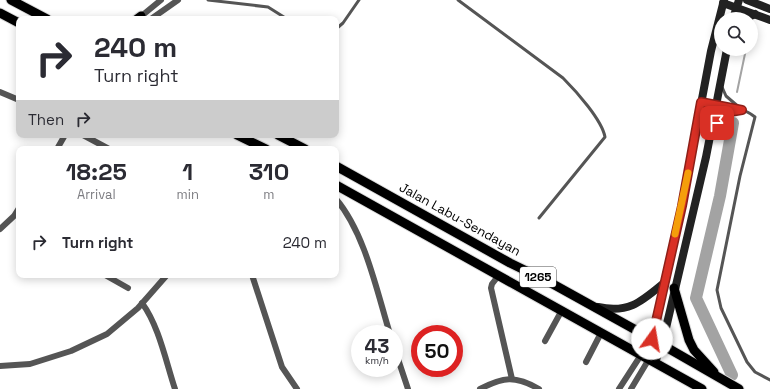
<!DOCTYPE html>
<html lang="en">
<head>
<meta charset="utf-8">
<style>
  body { margin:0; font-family:"Space Grotesk",sans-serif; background:#f2f2f3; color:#2b2b33; height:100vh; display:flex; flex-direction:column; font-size:15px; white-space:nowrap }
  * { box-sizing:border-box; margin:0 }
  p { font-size:13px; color:#7c7c81 }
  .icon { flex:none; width:22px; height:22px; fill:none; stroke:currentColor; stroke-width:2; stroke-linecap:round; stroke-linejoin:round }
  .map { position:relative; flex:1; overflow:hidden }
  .details { position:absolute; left:16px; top:146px; width:323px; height:132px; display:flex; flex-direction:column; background:#fff; border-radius:8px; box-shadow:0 2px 10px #0003 }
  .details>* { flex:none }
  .hud { position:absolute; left:16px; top:16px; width:323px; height:122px; border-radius:8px; box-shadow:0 2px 10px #0003; background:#fff; color:#2b2b33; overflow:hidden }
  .fabs { position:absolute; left:714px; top:12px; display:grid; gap:8px }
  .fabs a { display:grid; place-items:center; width:44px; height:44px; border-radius:50%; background:#fff; box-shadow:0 2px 10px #0003; font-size:20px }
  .speed { position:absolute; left:351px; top:325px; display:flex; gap:8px; font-size:20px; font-weight:700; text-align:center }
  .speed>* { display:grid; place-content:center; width:52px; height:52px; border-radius:50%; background:#fff; box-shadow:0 2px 10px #0003; line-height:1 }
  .speed small { font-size:10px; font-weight:400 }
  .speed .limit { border:6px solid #d22; background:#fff; color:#111 }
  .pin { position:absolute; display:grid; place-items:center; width:34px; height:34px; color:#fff; margin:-17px; border-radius:8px; box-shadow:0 2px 6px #0006 }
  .me { position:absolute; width:44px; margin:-22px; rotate:13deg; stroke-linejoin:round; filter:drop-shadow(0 0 3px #0008) }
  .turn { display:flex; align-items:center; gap:14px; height:84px; padding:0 12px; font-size:18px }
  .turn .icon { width:52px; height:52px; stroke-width:2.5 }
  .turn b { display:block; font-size:28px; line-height:34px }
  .then { display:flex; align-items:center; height:38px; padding:0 12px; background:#0003; gap:8px; font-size:15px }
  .eta { display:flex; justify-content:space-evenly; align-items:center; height:68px; text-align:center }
  .eta b { font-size:24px; font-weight:600; line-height:28px }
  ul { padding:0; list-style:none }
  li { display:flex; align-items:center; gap:12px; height:56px; padding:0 12px }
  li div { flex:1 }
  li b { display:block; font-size:15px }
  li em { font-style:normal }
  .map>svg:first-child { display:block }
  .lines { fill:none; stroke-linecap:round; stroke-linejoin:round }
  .stream { stroke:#a3a3a3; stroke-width:2 }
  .river { stroke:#a3a3a3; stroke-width:12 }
  .primary-casing { stroke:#dbdbdb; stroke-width:11 }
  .lane { stroke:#555; stroke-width:3 }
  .street { stroke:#555; stroke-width:6 }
  .secondary { stroke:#222; stroke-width:8 }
  .primary { stroke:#000; stroke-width:9 }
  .route-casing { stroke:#8d1f18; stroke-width:10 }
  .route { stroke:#d93025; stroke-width:7 }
  .slow { stroke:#f59e0b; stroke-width:7 }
  .labels { text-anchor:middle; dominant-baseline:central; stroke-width:3.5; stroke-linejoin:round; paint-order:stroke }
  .shield { fill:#fff; stroke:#4c4c4c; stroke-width:1 }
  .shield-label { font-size:12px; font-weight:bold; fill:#000 }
  .street-label { font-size:13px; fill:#000; stroke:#fff }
</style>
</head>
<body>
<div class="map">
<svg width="770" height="389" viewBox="0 0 770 389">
  <rect width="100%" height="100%" fill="#fff"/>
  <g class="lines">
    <!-- stream -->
    <polyline class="stream" points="737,92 746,49"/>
    <!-- river -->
    <polyline class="river" points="732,375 696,298 720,196 733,123"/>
    <defs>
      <g id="primary">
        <polyline points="11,0 47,19"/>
        <polyline points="0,13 19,23"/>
        <polyline points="137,19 141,16"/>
        <polyline points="237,135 266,149"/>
        <polyline points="278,135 305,149"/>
        <polyline points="336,166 510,263 551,283 652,339 739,389"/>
        <polyline points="336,185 702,389"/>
        <polyline points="674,288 689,340 694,350 714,372"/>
      </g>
    </defs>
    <!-- primary casing -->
    <use href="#primary" class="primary-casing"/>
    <!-- lane -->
    <g class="lane">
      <polyline points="208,0 268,7 287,19"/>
      <path d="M458 0 563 78C576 91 602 120 605 137L539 218"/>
      <polyline points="336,29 343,23 359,0"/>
      <polyline points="722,87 726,96 740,108"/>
      <path d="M703 102C719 105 742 106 755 117L740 176 717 290 721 308 747 362 755 372 770 380"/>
      <path d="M715 125C722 117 728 112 740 110"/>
    </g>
    <!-- street -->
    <g class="street">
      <polyline points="139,18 161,0"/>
      <polyline points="151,19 178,0"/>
      <polyline points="0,92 19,100"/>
      <polyline points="83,135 109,149"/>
      <polyline points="57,149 65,135"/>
      <path d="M336 199C365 233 377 292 390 334"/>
      <polyline points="0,229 14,216 19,208"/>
      <polyline points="105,275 128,288"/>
      <polyline points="252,275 282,367 297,389"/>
      <polyline points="499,275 492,284 491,288 512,379"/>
      <path d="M142 303C159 326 166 362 175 389"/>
      <polyline points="545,341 562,310"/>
      <polyline points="394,347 408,389"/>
      <polyline points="586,362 601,333"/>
      <polyline points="0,366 30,364 71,351 107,334 138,308 167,275"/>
      <path d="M480 389C503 377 515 375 539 389"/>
      <polyline points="619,389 641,355"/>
      <polyline points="631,389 649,359"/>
    </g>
    <!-- secondary -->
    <g class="secondary">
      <polyline points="747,0 770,9"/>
      <polyline points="723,3 770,20"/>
      <polyline points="733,19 739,0"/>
      <polyline points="744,19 755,14"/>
      <path d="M598 307C629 314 642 301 665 282"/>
      <polyline points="644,357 652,339 682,205 711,51 724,0"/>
      <polyline points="655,362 662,345 706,157 727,49"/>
    </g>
    <!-- primary -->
    <use href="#primary" class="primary"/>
  </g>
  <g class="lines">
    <defs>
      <polyline id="route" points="652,339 682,206 701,102 742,110 730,112 717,123"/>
    </defs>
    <!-- route casing -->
    <use href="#route" class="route-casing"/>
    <!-- route -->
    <use href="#route" class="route"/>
    <!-- slow -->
    <polyline class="slow" points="675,234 688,173"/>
  </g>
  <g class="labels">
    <!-- shield labels -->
    <rect class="shield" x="520" y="267" width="36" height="20" rx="3"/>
    <g class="shield-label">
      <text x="538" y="277">1265</text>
    </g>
    <!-- street labels -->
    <g class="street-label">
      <text transform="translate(460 219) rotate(29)">Jalan Labu-Sendayan</text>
    </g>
  </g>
</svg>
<div class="fabs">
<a><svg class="icon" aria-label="search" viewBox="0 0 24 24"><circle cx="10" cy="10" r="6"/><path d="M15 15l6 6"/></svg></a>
</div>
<div class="speed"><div>43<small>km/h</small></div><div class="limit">50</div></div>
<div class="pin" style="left:717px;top:123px;background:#d93025"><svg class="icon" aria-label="arrive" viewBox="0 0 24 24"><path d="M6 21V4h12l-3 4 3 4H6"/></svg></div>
<svg class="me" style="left:652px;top:339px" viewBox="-20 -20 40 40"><circle r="19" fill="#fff"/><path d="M0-13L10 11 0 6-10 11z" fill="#d93025"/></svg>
<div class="hud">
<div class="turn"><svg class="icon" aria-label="right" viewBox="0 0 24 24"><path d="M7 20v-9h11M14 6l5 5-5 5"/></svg><div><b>240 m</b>Turn right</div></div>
<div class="then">Then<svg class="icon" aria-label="right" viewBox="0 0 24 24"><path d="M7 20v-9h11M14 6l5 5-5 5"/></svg></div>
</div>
<section class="details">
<div class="eta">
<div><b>18:25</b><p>Arrival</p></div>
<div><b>1</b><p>min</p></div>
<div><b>310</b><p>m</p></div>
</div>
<ul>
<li><svg class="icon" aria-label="right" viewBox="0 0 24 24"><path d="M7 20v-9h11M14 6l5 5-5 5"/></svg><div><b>Turn right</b></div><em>240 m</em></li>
</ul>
</section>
</div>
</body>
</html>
